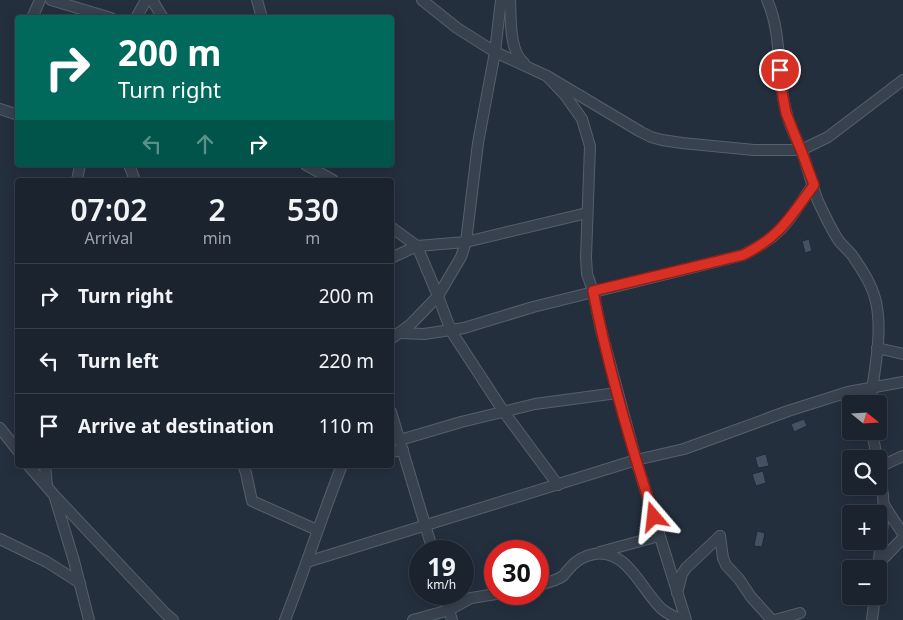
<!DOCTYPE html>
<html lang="en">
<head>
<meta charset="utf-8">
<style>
  body { margin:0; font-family:"Noto Sans",sans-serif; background:#242b36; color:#f1f3f6; height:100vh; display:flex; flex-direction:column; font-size:19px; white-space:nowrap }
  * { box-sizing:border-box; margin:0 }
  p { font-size:16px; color:#a0a4aa }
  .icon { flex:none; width:28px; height:28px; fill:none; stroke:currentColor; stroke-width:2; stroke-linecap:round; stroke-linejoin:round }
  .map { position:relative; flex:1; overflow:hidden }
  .sheet { position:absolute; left:15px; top:178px; width:379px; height:290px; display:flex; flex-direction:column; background:#1b232e; border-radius:5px; box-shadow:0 2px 12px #0003,0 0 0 1px #39404a }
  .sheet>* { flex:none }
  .top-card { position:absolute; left:15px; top:15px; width:379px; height:152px; border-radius:5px; box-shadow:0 2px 12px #0003,0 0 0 1px #39404a; background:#00695c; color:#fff; overflow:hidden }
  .needle { width:32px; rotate:108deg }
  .fabs { position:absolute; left:842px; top:395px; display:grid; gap:10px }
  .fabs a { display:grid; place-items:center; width:45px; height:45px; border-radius:5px; background:#1b232e; box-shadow:0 2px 12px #0003,0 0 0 1px #39404a; font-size:25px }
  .speed { position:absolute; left:409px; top:540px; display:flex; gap:10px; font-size:25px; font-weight:700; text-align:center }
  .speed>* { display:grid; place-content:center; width:65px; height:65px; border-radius:50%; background:#1b232e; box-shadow:0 2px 12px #0003,0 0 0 1px #39404a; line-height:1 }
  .speed small { font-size:12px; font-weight:400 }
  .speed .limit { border:8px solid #d22; background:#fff; color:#111 }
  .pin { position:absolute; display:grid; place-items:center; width:42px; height:42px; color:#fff; margin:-21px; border:2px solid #fff; border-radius:50%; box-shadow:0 1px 5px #0007 }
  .me { position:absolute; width:55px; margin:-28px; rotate:343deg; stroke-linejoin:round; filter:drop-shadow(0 0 4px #0008) }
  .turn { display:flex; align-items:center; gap:18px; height:105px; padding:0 20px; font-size:22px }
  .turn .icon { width:65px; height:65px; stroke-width:2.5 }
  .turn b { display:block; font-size:35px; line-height:42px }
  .lanes { display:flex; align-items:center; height:48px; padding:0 20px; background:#0003; justify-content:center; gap:25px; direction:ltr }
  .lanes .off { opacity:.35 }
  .eta { display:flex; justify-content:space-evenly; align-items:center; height:85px; text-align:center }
  .eta b { font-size:30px; font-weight:600; line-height:35px }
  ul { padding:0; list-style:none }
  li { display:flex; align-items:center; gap:15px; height:65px; padding:0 20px; border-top:1px solid #39404a }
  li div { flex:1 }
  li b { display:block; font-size:19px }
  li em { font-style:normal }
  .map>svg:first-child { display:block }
  .building { fill:#455162; stroke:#1f2835 }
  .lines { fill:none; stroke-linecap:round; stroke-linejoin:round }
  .minor-casing { stroke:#565f6c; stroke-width:12 }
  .minor { stroke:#38414e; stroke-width:10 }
  .route-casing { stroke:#8d1f18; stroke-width:12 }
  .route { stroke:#d93025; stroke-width:9 }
</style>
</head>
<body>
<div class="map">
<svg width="903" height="620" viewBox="0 0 903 620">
  <rect width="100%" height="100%" fill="#242f3e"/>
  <!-- building -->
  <g class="building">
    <polygon points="809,239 812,251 805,253 802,241"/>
    <polygon points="804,419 807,426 794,432 791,424"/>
    <polygon points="766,454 769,466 758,468 755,457"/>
    <polygon points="763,471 766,483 756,486 752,474"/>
    <polygon points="757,531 765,533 762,547 754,546"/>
  </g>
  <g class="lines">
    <defs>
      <g id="minor">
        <polyline points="51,0 111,18"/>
        <polyline points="152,0 163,18"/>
        <polyline points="257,0 262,18"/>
        <polyline points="422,0 457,28 495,52 547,76 641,132 651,137 662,140 682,143 754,150 801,150 828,137 903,80"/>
        <path d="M510 0C511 18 509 51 524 63"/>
        <path d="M767 0C783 35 776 75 786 111 789 125 796 137 801 150 808 166 811 184 818 201 824 214 831 229 839 241 843 246 848 250 852 255 862 270 872 284 876 302 883 333 874 372 870 404"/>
        <polyline points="32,18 40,0"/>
        <polyline points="136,18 146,0"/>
        <polyline points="0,109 18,115"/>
        <polyline points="129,165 135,180"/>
        <polyline points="306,165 333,180"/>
        <polyline points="77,180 80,165"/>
        <polyline points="391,227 417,246 438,296 451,331 504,412 558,485"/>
        <polyline points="391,258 417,246 466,242 587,213"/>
        <path d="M399 333 424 334 464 328 533 307 743 255C756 248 769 241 780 230 793 217 802 200 813 185"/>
        <polyline points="391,339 411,324 438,296 461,257 466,242 478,143 495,52 501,0"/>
        <polyline points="877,348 903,354"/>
        <polyline points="391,412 433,551"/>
        <polyline points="0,428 18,451"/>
        <polyline points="872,431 877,459"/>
        <polyline points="400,440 461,422 535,404 617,393"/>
        <polyline points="391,452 403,450"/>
        <polyline points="28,465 54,495 165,613 173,620"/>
        <polyline points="45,465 47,486"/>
        <polyline points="243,465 246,473 252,501 317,530"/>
        <polyline points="879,467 903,456"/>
        <polyline points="55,498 74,561 89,620"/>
        <polyline points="884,505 903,534"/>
        <polyline points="720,536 723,558 726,565 739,579 751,597 772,620"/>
        <polyline points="0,539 47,562 80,583"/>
        <polyline points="600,552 659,536"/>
        <polyline points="307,562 636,460 601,330 593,291 587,274 586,257 590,146 582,119 565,95 547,76"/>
        <polyline points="879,563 903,538"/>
        <polyline points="878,569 884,512 883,495 879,471"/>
        <path d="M538 585C546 583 556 581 563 576 565 574 566 572 568 570 575 561 583 556 594 554 628 548 642 592 663 610 670 615 676 618 684 620"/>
        <polyline points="677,593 682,574 686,568 720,536"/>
        <polyline points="444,594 452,620"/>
        <path d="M285 620C305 569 322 516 342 465"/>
        <polyline points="413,620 449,610 471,598 496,594"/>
        <polyline points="686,620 636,460 684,449 788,411 848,392 903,382"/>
        <polyline points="775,620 800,613"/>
        <polyline points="872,620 875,596"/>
      </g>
    </defs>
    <!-- minor casing -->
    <use href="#minor" class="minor-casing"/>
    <!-- minor -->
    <use href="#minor" class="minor"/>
  </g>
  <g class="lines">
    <defs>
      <path id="route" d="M654 517C630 443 608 368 593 291L743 255C780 237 790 217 814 185L801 150 796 138 786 113 781 86 780 70"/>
    </defs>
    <!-- route casing -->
    <use href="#route" class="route-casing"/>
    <!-- route -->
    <use href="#route" class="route"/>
  </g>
</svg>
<div class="fabs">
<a><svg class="needle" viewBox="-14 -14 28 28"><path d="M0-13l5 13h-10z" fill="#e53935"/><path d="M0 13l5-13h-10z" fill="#a0a4aa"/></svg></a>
<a><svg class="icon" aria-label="search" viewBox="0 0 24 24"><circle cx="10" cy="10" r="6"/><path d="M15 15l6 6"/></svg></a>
<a>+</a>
<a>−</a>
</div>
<div class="speed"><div>19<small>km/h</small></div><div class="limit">30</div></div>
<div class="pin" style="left:780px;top:70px;background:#d93025"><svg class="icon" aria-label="arrive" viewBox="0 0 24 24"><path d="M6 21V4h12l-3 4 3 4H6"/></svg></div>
<svg class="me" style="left:654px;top:517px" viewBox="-20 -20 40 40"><path d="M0-17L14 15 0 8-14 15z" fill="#d93025" stroke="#fff" stroke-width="4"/></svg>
<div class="top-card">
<div class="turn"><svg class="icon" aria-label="right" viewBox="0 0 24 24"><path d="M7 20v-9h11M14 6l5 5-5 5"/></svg><div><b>200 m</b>Turn right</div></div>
<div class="lanes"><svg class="icon off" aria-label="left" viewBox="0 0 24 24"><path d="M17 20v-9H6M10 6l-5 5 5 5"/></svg><svg class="icon off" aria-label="ahead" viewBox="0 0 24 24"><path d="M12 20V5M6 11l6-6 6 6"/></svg><svg class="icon" aria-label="right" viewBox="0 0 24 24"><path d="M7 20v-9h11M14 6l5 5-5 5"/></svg></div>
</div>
<section class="sheet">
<div class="eta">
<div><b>07:02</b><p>Arrival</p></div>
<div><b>2</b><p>min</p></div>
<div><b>530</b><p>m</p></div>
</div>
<ul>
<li><svg class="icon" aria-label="right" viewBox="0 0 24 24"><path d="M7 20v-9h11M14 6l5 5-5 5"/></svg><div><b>Turn right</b></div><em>200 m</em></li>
<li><svg class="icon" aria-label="left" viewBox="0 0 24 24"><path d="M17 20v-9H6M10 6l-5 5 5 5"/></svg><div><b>Turn left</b></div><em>220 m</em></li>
<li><svg class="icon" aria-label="arrive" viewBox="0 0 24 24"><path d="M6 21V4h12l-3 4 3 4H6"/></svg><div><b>Arrive at destination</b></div><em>110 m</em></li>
</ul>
</section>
</div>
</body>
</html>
